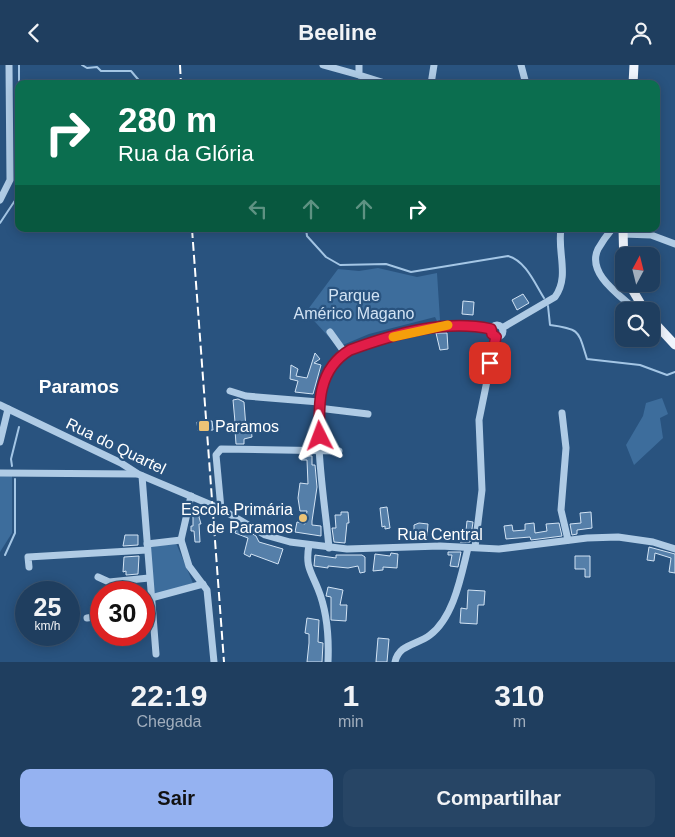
<!DOCTYPE html>
<html lang="pt">
<head>
<meta charset="utf-8">
<style>
  body { margin:0; font-family:Helvetica,sans-serif; background:#274565; color:#f1f3f6; height:100vh; display:flex; flex-direction:column; font-size:19px; white-space:nowrap }
  * { box-sizing:border-box; margin:0 }
  p { font-size:16px; color:#a1aebd }
  .icon { flex:none; width:28px; height:28px; fill:none; stroke:currentColor; stroke-width:2; stroke-linecap:round; stroke-linejoin:round }
  .map { position:relative; height:597px; overflow:hidden }
  .details { display:flex; flex-direction:column; background:#1f3e5f; flex:1 }
  .details>* { flex:none }
  .guide { position:absolute; left:15px; top:15px; width:645px; height:152px; border-radius:10px; box-shadow:0 2px 12px #0003,0 0 0 1px #3c5774; background:#0b6e4f; color:#fff; overflow:hidden }
  .needle { width:32px; rotate:7deg }
  .controls { position:absolute; left:615px; top:182px; display:grid; gap:10px }
  .controls a { display:grid; place-items:center; width:45px; height:45px; border-radius:10px; background:#1f3e5f; box-shadow:0 2px 12px #0003,0 0 0 1px #3c5774; font-size:25px }
  .speed { position:absolute; left:15px; top:516px; display:flex; gap:10px; font-size:25px; font-weight:700; text-align:center }
  .speed>* { display:grid; place-content:center; width:65px; height:65px; border-radius:50%; background:#1f3e5f; box-shadow:0 2px 12px #0003,0 0 0 1px #3c5774; line-height:1 }
  .speed small { font-size:12px; font-weight:400 }
  .speed .limit { border:8px solid #d22; background:#fff; color:#111 }
  .pin { position:absolute; display:grid; place-items:center; width:42px; height:42px; color:#fff; margin:-21px; border-radius:10px; box-shadow:0 2px 8px #0006 }
  .me { position:absolute; width:55px; margin:-28px; rotate:357deg; stroke-linejoin:round; filter:drop-shadow(0 0 4px #0008) }
  .turn { display:flex; align-items:center; gap:18px; height:105px; padding:0 20px; font-size:22px }
  .turn .icon { width:65px; height:65px; stroke-width:2.5 }
  .turn b { display:block; font-size:35px; line-height:42px }
  .lanes { display:flex; align-items:center; height:48px; padding:0 20px; background:#0003; justify-content:center; gap:25px; direction:ltr }
  .lanes .off { opacity:.35 }
  .eta { display:flex; justify-content:space-evenly; align-items:center; height:85px; text-align:center }
  .eta b { font-size:30px; font-weight:800; line-height:35px }
  .cta { display:flex; gap:10px; margin-top:auto; padding:10px 20px }
  .cta a { flex:1; height:58px; border-radius:10px; background:#95b2f1; color:#111; font-size:20px; font-weight:800; line-height:58px; text-align:center }
  .cta a+a { background:#274565; color:#f1f3f6 }
  header { display:flex; justify-content:space-between; align-items:center; height:65px; padding:0 20px; background:#1f3e5f; font-size:22px; font-weight:800 }
  .map>svg:first-child { display:block }
  .green { fill:#3d6d9c }
  .lines { fill:none; stroke-linecap:round; stroke-linejoin:round }
  .stream { stroke:#a4c6e5; stroke-width:2 }
  .building { fill:#557fa9; stroke:#d2e3f4 }
  .minor { stroke:#afcbe5; stroke-width:7 }
  .major { stroke:#eff5fd; stroke-width:9 }
  .rail { stroke:#fff; stroke-width:2; stroke-dasharray:9 4; stroke-linecap:butt }
  .route-casing { stroke:#92132f; stroke-width:12 }
  .route { stroke:#e11d48; stroke-width:9 }
  .slow { stroke:#f59e0b; stroke-width:9 }
  .poi-dot { fill:#ecc376; stroke:#29537f; stroke-width:2 }
  .labels { text-anchor:middle; dominant-baseline:central; stroke-width:4.5; stroke-linejoin:round; paint-order:stroke }
  .park-label { font-size:16px; fill:#d2e3f4; stroke:#29537f }
  .poi-label { font-size:16px; fill:#fff; stroke:#29537f; text-anchor:start }
  .street-label { font-size:16px; fill:#fff; stroke:#29537f }
  .quarter-label { font-size:19px; font-weight:bold; fill:#fff; stroke:#29537f }
</style>
</head>
<body>
<header><svg class="icon" aria-label="back" viewBox="0 0 24 24"><path d="M15 5l-7 7 7 7"/></svg>Beeline<svg class="icon" aria-label="person" viewBox="0 0 24 24"><circle cx="12" cy="8" r="4"/><path d="M4 21q1-7 8-7t8 7"/></svg></header>
<div class="map">
<svg width="675" height="597" viewBox="0 0 675 597">
  <rect width="100%" height="100%" fill="#29537f"/>
  <!-- green -->
  <g class="green">
    <polygon points="378,203 417,212 437,208 440,255 437,256 435,252 369,269 338,282 306,247 338,204 359,206"/>
    <polygon points="662,333 668,349 660,353 663,373 634,400 626,380 643,351 646,338"/>
    <polygon points="0,410 12,410 12,468 0,487"/>
    <polygon points="176,478 193,518 158,529 154,528 150,482"/>
  </g>
  <g class="lines">
    <!-- stream -->
    <g class="stream">
      <polyline points="19,0 19,19"/>
      <polyline points="82,0 87,3 97,2 101,6 131,6 142,19"/>
      <polyline points="19,26 19,48"/>
      <polyline points="0,158 16,134 19,123"/>
      <path d="M306 164 307 171 326 192 340 200 386 199 411 207 508 191C526 196 535 219 544 233"/>
      <path d="M548 241 550 260C581 264 578 266 587 294L640 300 667 310 675 307"/>
      <polyline points="12,401 11,394 19,362"/>
      <polyline points="5,490 15,468 15,414"/>
    </g>
  </g>
  <!-- building -->
  <g class="building">
    <polygon points="523,229 529,238 517,245 512,235"/>
    <polygon points="463,236 474,237 473,250 462,249"/>
    <polygon points="436,268 447,268 448,284 440,285"/>
    <polygon points="315,288 320,294 314,298 321,300 313,329 295,327 298,316 290,314 291,300 298,304 296,311 307,313"/>
    <polygon points="238,334 244,337 246,363 251,363 252,372 244,374 244,379 236,379 235,365 232,366 232,358 235,357 233,335"/>
    <polygon points="212,356 213,365 198,366 197,357"/>
    <polygon points="301,391 312,391 312,400 315,400 317,422 312,456 312,460 321,461 321,471 295,467 297,457 305,459 307,446 300,446 298,433 300,418 308,419 307,395 301,395"/>
    <polygon points="197,440 202,442 199,452 201,459 199,459 200,477 195,477 194,466 191,466 191,461 193,461 193,444 196,444"/>
    <polygon points="387,442 390,463 385,464 385,461 382,462 380,443"/>
    <polygon points="341,447 348,447 349,458 347,458 345,478 334,477 332,463 336,463 335,450 341,450"/>
    <polygon points="591,447 592,463 577,465 577,469 572,470 570,459 581,458 580,448"/>
    <polygon points="467,456 473,457 470,477 460,477 458,467 466,466"/>
    <polygon points="419,458 428,459 427,471 414,471 414,460"/>
    <polygon points="534,458 535,468 547,466 546,459 559,458 562,471 531,475 530,472 506,474 504,461 512,460 513,466 525,465 525,459"/>
    <polygon points="238,460 256,471 259,477 283,484 278,499 251,489 250,492 244,489 248,473 235,468"/>
    <polygon points="125,470 138,470 138,480 123,481"/>
    <polygon points="649,482 675,489 675,508 669,507 671,493 655,488 654,496 647,495"/>
    <polygon points="448,487 461,487 458,502 450,501 452,490 448,490"/>
    <polygon points="391,488 398,489 397,503 383,502 383,505 373,506 375,489 390,491"/>
    <polygon points="315,490 336,493 336,490 362,490 365,492 365,507 360,508 358,501 348,503 328,501 328,503 314,501"/>
    <polygon points="139,491 138,509 126,510 126,506 123,507 124,492"/>
    <polygon points="575,491 590,491 590,512 585,512 585,504 575,504"/>
    <polygon points="328,522 343,525 340,540 347,540 346,556 331,555 331,532 326,531"/>
    <polygon points="468,525 485,526 484,540 478,540 477,559 460,558 461,543 467,544"/>
    <polygon points="307,553 319,555 318,577 323,578 322,597 307,597 309,578 309,569 305,568"/>
    <polygon points="378,573 389,574 387,597 376,597"/>
  </g>
  <g class="lines">
    <!-- minor -->
    <g class="minor">
      <polyline points="323,0 359,10"/>
      <polyline points="359,0 359,10 388,19"/>
      <polyline points="521,0 526,19"/>
      <polyline points="431,19 434,0"/>
      <polyline points="0,135 10,115 9,0"/>
      <path d="M612 164C607 170 602 177 598 184 586 209 621 231 637 246"/>
      <polyline points="623,169 651,170 675,179"/>
      <circle cx="497" cy="266" r="6"/>
      <path d="M502 263 555 232C570 211 557 187 561 164"/>
      <polyline points="330,267 345,288"/>
      <polyline points="230,326 246,331 319,337"/>
      <polyline points="0,340 121,398 138,409 221,444 265,470 290,477 347,484 440,481 499,484 587,473 618,472 653,477 675,484"/>
      <polyline points="318,343 368,349"/>
      <polyline points="562,348 566,383 561,445 568,475"/>
      <polyline points="0,377 8,344"/>
      <polyline points="0,408 137,409"/>
      <polyline points="142,411 156,589"/>
      <polyline points="191,431 181,475 189,501 207,525 214,597"/>
      <polyline points="221,444 216,390 221,384 339,386"/>
      <polyline points="147,479 181,475"/>
      <path d="M309 480C305 502 311 506 318 524 327 546 329 574 328 597"/>
      <polyline points="475,482 482,425 479,355 496,272"/>
      <path d="M329 483C325 436 310 356 325 313 329 300 338 292 350 285 394 269 444 254 491 264"/>
      <polyline points="29,502 28,492 147,485"/>
      <polyline points="98,512 109,517 149,513"/>
      <polyline points="151,533 203,519"/>
      <polyline points="87,553 101,551"/>
      <path d="M395 597C399 579 417 580 430 570 454 552 461 511 468 483"/>
    </g>
    <!-- major -->
    <g class="major">
      <polyline points="633,19 634,0"/>
      <polyline points="623,164 624,202"/>
      <polyline points="629,219 645,246"/>
      <polyline points="651,254 675,280"/>
    </g>
    <!-- rail -->
    <g class="rail">
      <polyline points="180,0 181,19"/>
      <polyline points="192,164 224,597"/>
    </g>
  </g>
  <g class="lines">
    <defs>
      <path id="route" d="M320 371C318 339 318 304 350 285 394 269 444 254 491 264L492 269 496 272 490 298"/>
    </defs>
    <!-- route casing -->
    <use href="#route" class="route-casing"/>
    <!-- route -->
    <use href="#route" class="route"/>
    <!-- slow -->
    <polyline class="slow" points="393,272 448,260"/>
  </g>
  <!-- markers -->
  <g class="poi-dot">
    <rect x="198" y="355" width="12" height="12" rx="2.5"/>
    <circle cx="303" cy="453" r="5"/>
  </g>
  <g class="labels">
    <!-- park labels -->
    <g class="park-label">
      <text x="354" y="230">Parque<tspan x="354" dy="18">Américo Magano</tspan></text>
    </g>
    <!-- poi labels -->
    <g class="poi-label">
      <text x="215" y="361">Paramos</text>
      <text x="293" y="444" text-anchor="end">Escola Primária<tspan x="293" dy="18">de Paramos</tspan></text>
    </g>
    <!-- street labels -->
    <g class="street-label">
      <text transform="translate(116 381) rotate(26)">Rua do Quartel</text>
      <text x="440" y="469">Rua Central</text>
    </g>
    <!-- quarter labels -->
    <g class="quarter-label">
      <text x="79" y="321">Paramos</text>
    </g>
  </g>
</svg>
<div class="controls">
<a><svg class="needle" viewBox="-14 -14 28 28"><path d="M0-13l5 13h-10z" fill="#e53935"/><path d="M0 13l5-13h-10z" fill="#a1aebd"/></svg></a>
<a><svg class="icon" aria-label="search" viewBox="0 0 24 24"><circle cx="10" cy="10" r="6"/><path d="M15 15l6 6"/></svg></a>
</div>
<div class="speed"><div>25<small>km/h</small></div><div class="limit">30</div></div>
<div class="pin" style="left:490px;top:298px;background:#d93025"><svg class="icon" aria-label="arrive" viewBox="0 0 24 24"><path d="M6 21V4h12l-3 4 3 4H6"/></svg></div>
<svg class="me" style="left:320px;top:371px" viewBox="-20 -20 40 40"><path d="M0-17L14 15 0 8-14 15z" fill="#e11d48" stroke="#fff" stroke-width="4"/></svg>
<div class="guide">
<div class="turn"><svg class="icon" aria-label="right" viewBox="0 0 24 24"><path d="M7 20v-9h11M14 6l5 5-5 5"/></svg><div><b>280 m</b>Rua da Glória</div></div>
<div class="lanes"><svg class="icon off" aria-label="left" viewBox="0 0 24 24"><path d="M17 20v-9H6M10 6l-5 5 5 5"/></svg><svg class="icon off" aria-label="ahead" viewBox="0 0 24 24"><path d="M12 20V5M6 11l6-6 6 6"/></svg><svg class="icon off" aria-label="ahead" viewBox="0 0 24 24"><path d="M12 20V5M6 11l6-6 6 6"/></svg><svg class="icon" aria-label="right" viewBox="0 0 24 24"><path d="M7 20v-9h11M14 6l5 5-5 5"/></svg></div>
</div>
</div>
<section class="details">
<div class="eta">
<div><b>22:19</b><p>Chegada</p></div>
<div><b>1</b><p>min</p></div>
<div><b>310</b><p>m</p></div>
</div>
<div class="cta"><a>Sair</a><a>Compartilhar</a></div>
</section>
</body>
</html>
